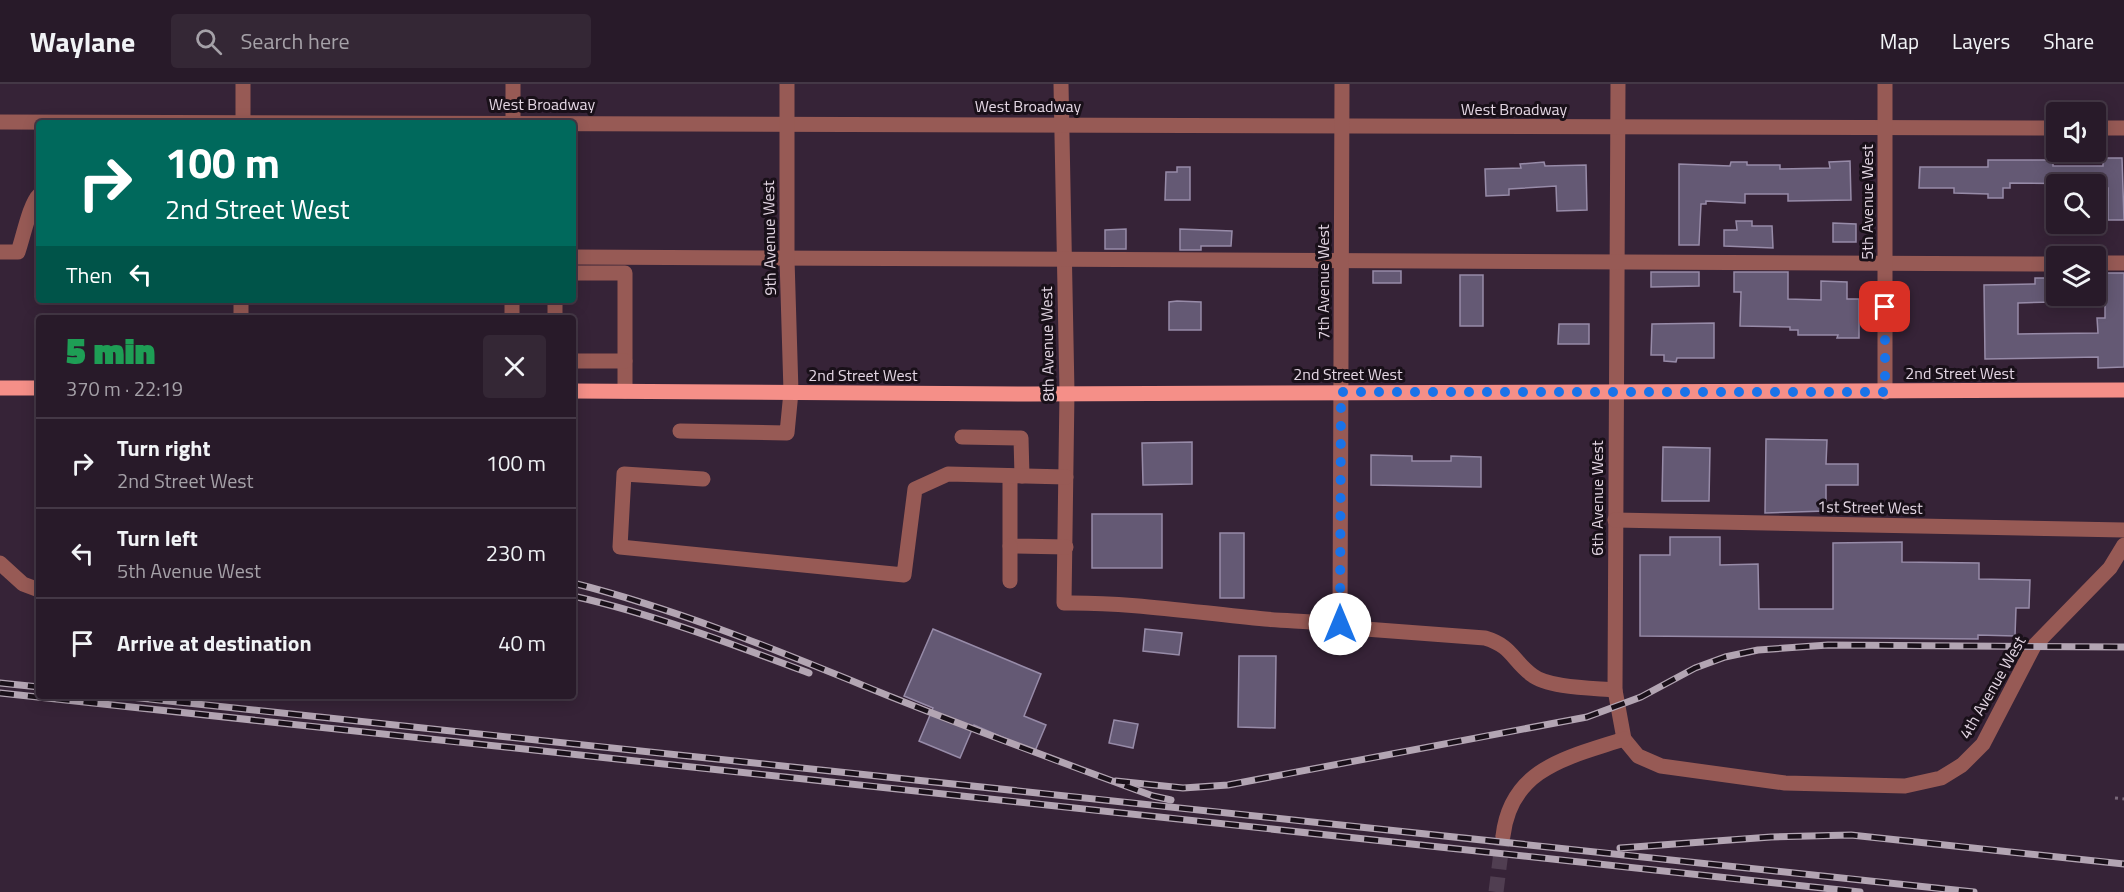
<!DOCTYPE html>
<html lang="en">
<head>
<meta charset="utf-8">
<style>
  body { margin:0; font-family:"Titillium Web",sans-serif; background:#342735; color:#f1f3f6; height:100vh; display:flex; flex-direction:column; font-size:22px; white-space:nowrap }
  * { box-sizing:border-box; margin:0 }
  p { font-size:20px; color:#a5a1a8 }
  .icon { flex:none; width:33px; height:33px; fill:none; stroke:currentColor; stroke-width:2; stroke-linecap:round; stroke-linejoin:round }
  .map { position:relative; flex:1; overflow:hidden }
  .details { position:absolute; left:36px; top:231px; width:540px; height:384px; display:flex; flex-direction:column; background:#281a29; border-radius:6px; box-shadow:0 3px 15px #0003,0 0 0 2px #443846 }
  .details>* { flex:none }
  .top-card { position:absolute; left:36px; top:36px; width:540px; height:183px; border-radius:6px; box-shadow:0 3px 15px #0003,0 0 0 2px #443846; background:#00695c; color:#fff; overflow:hidden }
  .fabs { position:absolute; left:2046px; top:18px; display:grid; gap:12px }
  .fabs a { display:grid; place-items:center; width:60px; height:60px; border-radius:6px; background:#281a29; box-shadow:0 3px 15px #0003,0 0 0 2px #443846; font-size:30px }
  .pin { position:absolute; display:grid; place-items:center; width:51px; height:51px; color:#fff; margin:-26px; border-radius:12px; box-shadow:0 3px 9px #0006 }
  .me { position:absolute; width:66px; margin:-33px; rotate:0deg; stroke-linejoin:round; filter:drop-shadow(0 0 4px #0008) }
  .turn { display:flex; align-items:center; gap:21px; height:126px; padding:0 30px; font-size:27px }
  .turn .icon { width:78px; height:78px; stroke-width:2.5 }
  .turn b { display:block; font-size:42px; line-height:51px }
  .then { display:flex; align-items:center; height:57px; padding:0 30px; background:#0003; gap:12px; font-size:22px }
  .round { display:grid; place-items:center; flex:none; width:63px; height:63px; border-radius:6px; background:#342735 }
  .overview { display:flex; align-items:center; justify-content:space-between; height:102px; padding:0 30px }
  h1 { font-size:36px; font-weight:800; line-height:45px; color:#1e9e55 }
  ul { padding:0; list-style:none }
  li { display:flex; align-items:center; gap:18px; height:90px; padding:0 30px; border-top:2px solid #443846 }
  li div { flex:1 }
  li b { display:block; font-size:22px }
  li em { font-style:normal }
  header { display:flex; align-items:center; gap:36px; box-sizing:border-box; height:84px; padding:0 30px; background:#281a29; border-bottom:2px solid #443846 }
  header strong { font-size:28px }
  nav { display:flex; gap:33px; margin-inline-start:auto; font-size:21px }
  .search { width:420px; height:54px; background:#342735; display:flex; align-items:center; gap:15px; box-sizing:border-box; padding:0 21px; border-radius:6px; color:#a5a1a8; font-size:22px }
  .map>svg:first-child { display:block }
  .building { fill:#645974; stroke:#978ba8; stroke-width:1.5 }
  .lines { fill:none; stroke-linecap:round; stroke-linejoin:round }
  .minor-tunnel { stroke:#503e51; stroke-width:15; stroke-dasharray:15 8; stroke-linecap:butt }
  .path { stroke:#796879; stroke-width:3; stroke-dasharray:3 4.5; stroke-linecap:butt }
  .minor { stroke:#975a55; stroke-width:15 }
  .major { stroke:#f58f88; stroke-width:15 }
  .rail-casing { stroke:#b3a5b3; stroke-width:7 }
  .rail { stroke:#191019; stroke-width:4.5; stroke-dasharray:14; stroke-linecap:butt }
  .route { stroke:#1a73e8; stroke-width:10; stroke-dasharray:0 18 }
  .labels { text-anchor:middle; dominant-baseline:central; stroke-width:6; stroke-linejoin:round; paint-order:stroke }
  .street-label { font-size:16px; fill:#e3d6e3; stroke:#191019 }
</style>
</head>
<body>
<header>
<strong>Waylane</strong>
<div class="search"><svg class="icon" aria-label="search" viewBox="0 0 24 24"><circle cx="10" cy="10" r="6"/><path d="M15 15l6 6"/></svg>Search here</div>
<nav><a>Map</a><a>Layers</a><a>Share</a></nav>
</header>
<div class="map">
<svg width="2124" height="808" viewBox="0 0 2124 808">
  <rect width="100%" height="100%" fill="#362337"/>
  <!-- building -->
  <g class="building">
    <polygon points="2103,74 2122,74 2124,136 2108,136 2108,104 2103,104 2103,100 2010,99 2010,104 2003,104 2003,114 1988,114 1988,110 1954,109 1954,104 1919,104 1920,83 1988,83 1988,76 2053,76 2053,82 2103,82"/>
    <polygon points="1850,77 1851,116 1788,117 1788,110 1745,110 1745,119 1706,117 1706,120 1701,120 1699,161 1679,161 1679,80 1730,82 1731,78 1747,78 1747,81 1780,81 1780,85 1830,84 1829,78"/>
    <polygon points="1544,78 1545,82 1586,81 1587,126 1557,127 1556,102 1509,105 1509,111 1486,112 1485,85 1521,84 1520,80"/>
    <polygon points="1177,83 1190,83 1190,116 1165,116 1166,88 1177,88"/>
    <polygon points="1736,137 1752,137 1752,142 1772,142 1773,164 1724,162 1724,146 1737,146"/>
    <polygon points="1833,139 1856,140 1856,158 1833,158"/>
    <polygon points="1126,145 1126,165 1105,165 1105,146"/>
    <polygon points="1180,145 1232,147 1231,162 1201,162 1201,166 1180,166"/>
    <rect x="1373" y="187" width="28" height="12"/>
    <polygon points="1651,188 1699,188 1699,202 1651,203"/>
    <polygon points="1734,188 1788,188 1788,215 1821,216 1821,197 1847,198 1847,215 1859,215 1859,254 1837,254 1838,251 1798,251 1798,246 1790,246 1790,243 1740,242 1741,208 1734,208"/>
    <polygon points="2096,189 2124,189 2124,283 2098,284 2098,273 1985,275 1984,201 2035,200 2035,194 2053,194 2053,218 2018,219 2018,250 2098,249 2097,234 2105,234 2105,206 2096,206"/>
    <rect x="1460" y="191" width="23" height="51"/>
    <polygon points="1177,217 1201,218 1201,246 1169,246 1169,218"/>
    <polygon points="1714,239 1714,274 1677,274 1676,278 1664,277 1664,271 1651,271 1652,240"/>
    <polygon points="1559,240 1589,240 1589,260 1558,260"/>
    <polygon points="1766,355 1827,356 1826,380 1858,380 1858,401 1826,401 1826,427 1765,429"/>
    <polygon points="1192,358 1192,400 1143,401 1142,359"/>
    <polygon points="1663,363 1710,364 1709,417 1662,417"/>
    <polygon points="1371,371 1412,372 1412,377 1451,377 1451,372 1481,373 1481,403 1371,401"/>
    <rect x="1092" y="430" width="70" height="54"/>
    <rect x="1220" y="449" width="24" height="65"/>
    <polygon points="1670,453 1720,453 1720,481 1758,480 1759,525 1833,525 1833,459 1902,458 1902,478 1979,479 1979,495 2030,496 2029,524 2016,524 2015,552 1978,551 1978,555 1640,552 1640,471 1670,471"/>
    <polygon points="933,545 1041,590 1024,632 1046,641 1035,667 974,641 960,674 919,657 933,624 904,612"/>
    <polygon points="1145,545 1182,549 1179,571 1143,567"/>
    <polygon points="1239,572 1276,572 1275,644 1238,643"/>
    <polygon points="1114,636 1138,640 1133,664 1109,659"/>
  </g>
  <g class="lines">
    <!-- minor-tunnel -->
    <polyline class="minor-tunnel" points="1496,808 1503,752"/>
    <!-- path -->
    <polyline class="path" points="2115,714 2124,715"/>
    <!-- minor -->
    <g class="minor">
      <path d="M1061 0 1067 308 1064 519C1132 518 1198 529 1265 535 1294 538 1324 536 1352 544L1485 554C1512 562 1512 576 1532 591 1548 604 1594 604 1615 606"/>
      <polyline points="1618,0 1615,606 1624,655 1638,672 1661,682 1785,699 1905,702 1941,694 1962,681 1983,660 2034,562 2110,484 2124,461"/>
      <polyline points="0,38 2056,44"/>
      <polyline points="243,39 243,0"/>
      <polyline points="513,39 513,0"/>
      <polyline points="2096,44 2124,44"/>
      <path d="M0 168H18C23 154 30 119 39 111"/>
      <polyline points="573,173 2056,180"/>
      <polyline points="2096,179 2124,179"/>
      <polyline points="573,189 625,189 625,307"/>
      <polyline points="241,234 241,216"/>
      <polyline points="512,234 512,216"/>
      <polyline points="555,234 555,216"/>
      <polyline points="573,277 625,277"/>
      <polyline points="1885,308 1885,0"/>
      <polyline points="680,347 787,349 791,308 787,175 787,0"/>
      <polyline points="962,353 1021,354 1022,392"/>
      <polyline points="1010,392 1010,462 1066,463"/>
      <polyline points="703,395 624,390 620,463 904,491 915,405 948,390 1066,393"/>
      <polyline points="1615,436 2124,446"/>
      <polyline points="0,479 23,500 39,506"/>
      <polyline points="1010,497 1010,462"/>
      <polyline points="1340,540 1342,0"/>
      <path d="M1503 752C1511 683 1570 673 1624 655"/>
    </g>
    <!-- major -->
    <g class="major">
      <polyline points="0,304 39,304"/>
      <polyline points="573,307 1030,310 2124,306"/>
    </g>
    <defs>
      <g id="rail">
        <path d="M573 499C684 527 788 571 894 614 979 648 1066 680 1153 712L1171 716"/>
        <path d="M573 512C653 530 732 560 809 589"/>
        <polyline points="0,599 39,603"/>
        <polyline points="0,609 1860,808"/>
        <polyline points="121,612 1974,808"/>
        <polyline points="1116,697 1183,704 1228,701 1587,633 1641,613 1695,584 1725,573 1758,566 1828,561 2124,563"/>
        <polyline points="1620,764 1771,753 1851,751 2124,780"/>
      </g>
    </defs>
    <!-- rail casing -->
    <use href="#rail" class="rail-casing"/>
    <!-- rail -->
    <use href="#rail" class="rail"/>
  </g>
  <g class="lines">
    <!-- route -->
    <polyline class="route" points="1340,540 1341,308 1885,308 1885,223"/>
  </g>
  <g class="labels">
    <!-- street labels -->
    <g class="street-label">
      <text x="542" y="20">West Broadway</text>
      <text x="1028" y="22">West Broadway</text>
      <text x="1514" y="25">West Broadway</text>
      <text transform="translate(1867 118) rotate(-90)">5th Avenue West</text>
      <text transform="translate(769 154) rotate(-91)">9th Avenue West</text>
      <text transform="translate(1323 198) rotate(-90)">7th Avenue West</text>
      <text transform="translate(1047 260) rotate(-91)">8th Avenue West</text>
      <text x="1960" y="289">2nd Street West</text>
      <text x="1348" y="290">2nd Street West</text>
      <text x="863" y="291">2nd Street West</text>
      <text transform="translate(1597 414) rotate(-90)">6th Avenue West</text>
      <text transform="translate(1870 423) rotate(1)">1st Street West</text>
      <text transform="translate(1992 603) rotate(-60)">4th Avenue West</text>
    </g>
  </g>
</svg>
<div class="fabs">
<a><svg class="icon" aria-label="sound" viewBox="0 0 24 24"><path d="M4 9h4l5-4v14l-5-4H4zM17 9q2 3 0 6"/></svg></a>
<a><svg class="icon" aria-label="search" viewBox="0 0 24 24"><circle cx="10" cy="10" r="6"/><path d="M15 15l6 6"/></svg></a>
<a><svg class="icon" aria-label="layers" viewBox="0 0 24 24"><path d="M12 4l9 5-9 5-9-5zM3 14l9 5 9-5"/></svg></a>
</div>
<div class="pin" style="left:1885px;top:223px;background:#d93025"><svg class="icon" aria-label="arrive" viewBox="0 0 24 24"><path d="M6 21V4h12l-3 4 3 4H6"/></svg></div>
<svg class="me" style="left:1340px;top:540px" viewBox="-20 -20 40 40"><circle r="19" fill="#fff"/><path d="M0-13L10 11 0 6-10 11z" fill="#1a73e8"/></svg>
<div class="top-card">
<div class="turn"><svg class="icon" aria-label="right" viewBox="0 0 24 24"><path d="M7 20v-9h11M14 6l5 5-5 5"/></svg><div><b>100 m</b>2nd Street West</div></div>
<div class="then">Then<svg class="icon" aria-label="left" viewBox="0 0 24 24"><path d="M17 20v-9H6M10 6l-5 5 5 5"/></svg></div>
</div>
<section class="details">
<div class="overview"><div><h1>5 min</h1><p>370 m · 22:19</p></div><a class="round"><svg class="icon" aria-label="close" viewBox="0 0 24 24"><path d="M6 6l12 12M18 6L6 18"/></svg></a></div>
<ul>
<li><svg class="icon" aria-label="right" viewBox="0 0 24 24"><path d="M7 20v-9h11M14 6l5 5-5 5"/></svg><div><b>Turn right</b><p>2nd Street West</p></div><em>100 m</em></li>
<li><svg class="icon" aria-label="left" viewBox="0 0 24 24"><path d="M17 20v-9H6M10 6l-5 5 5 5"/></svg><div><b>Turn left</b><p>5th Avenue West</p></div><em>230 m</em></li>
<li><svg class="icon" aria-label="arrive" viewBox="0 0 24 24"><path d="M6 21V4h12l-3 4 3 4H6"/></svg><div><b>Arrive at destination</b></div><em>40 m</em></li>
</ul>
</section>
</div>
</body>
</html>
